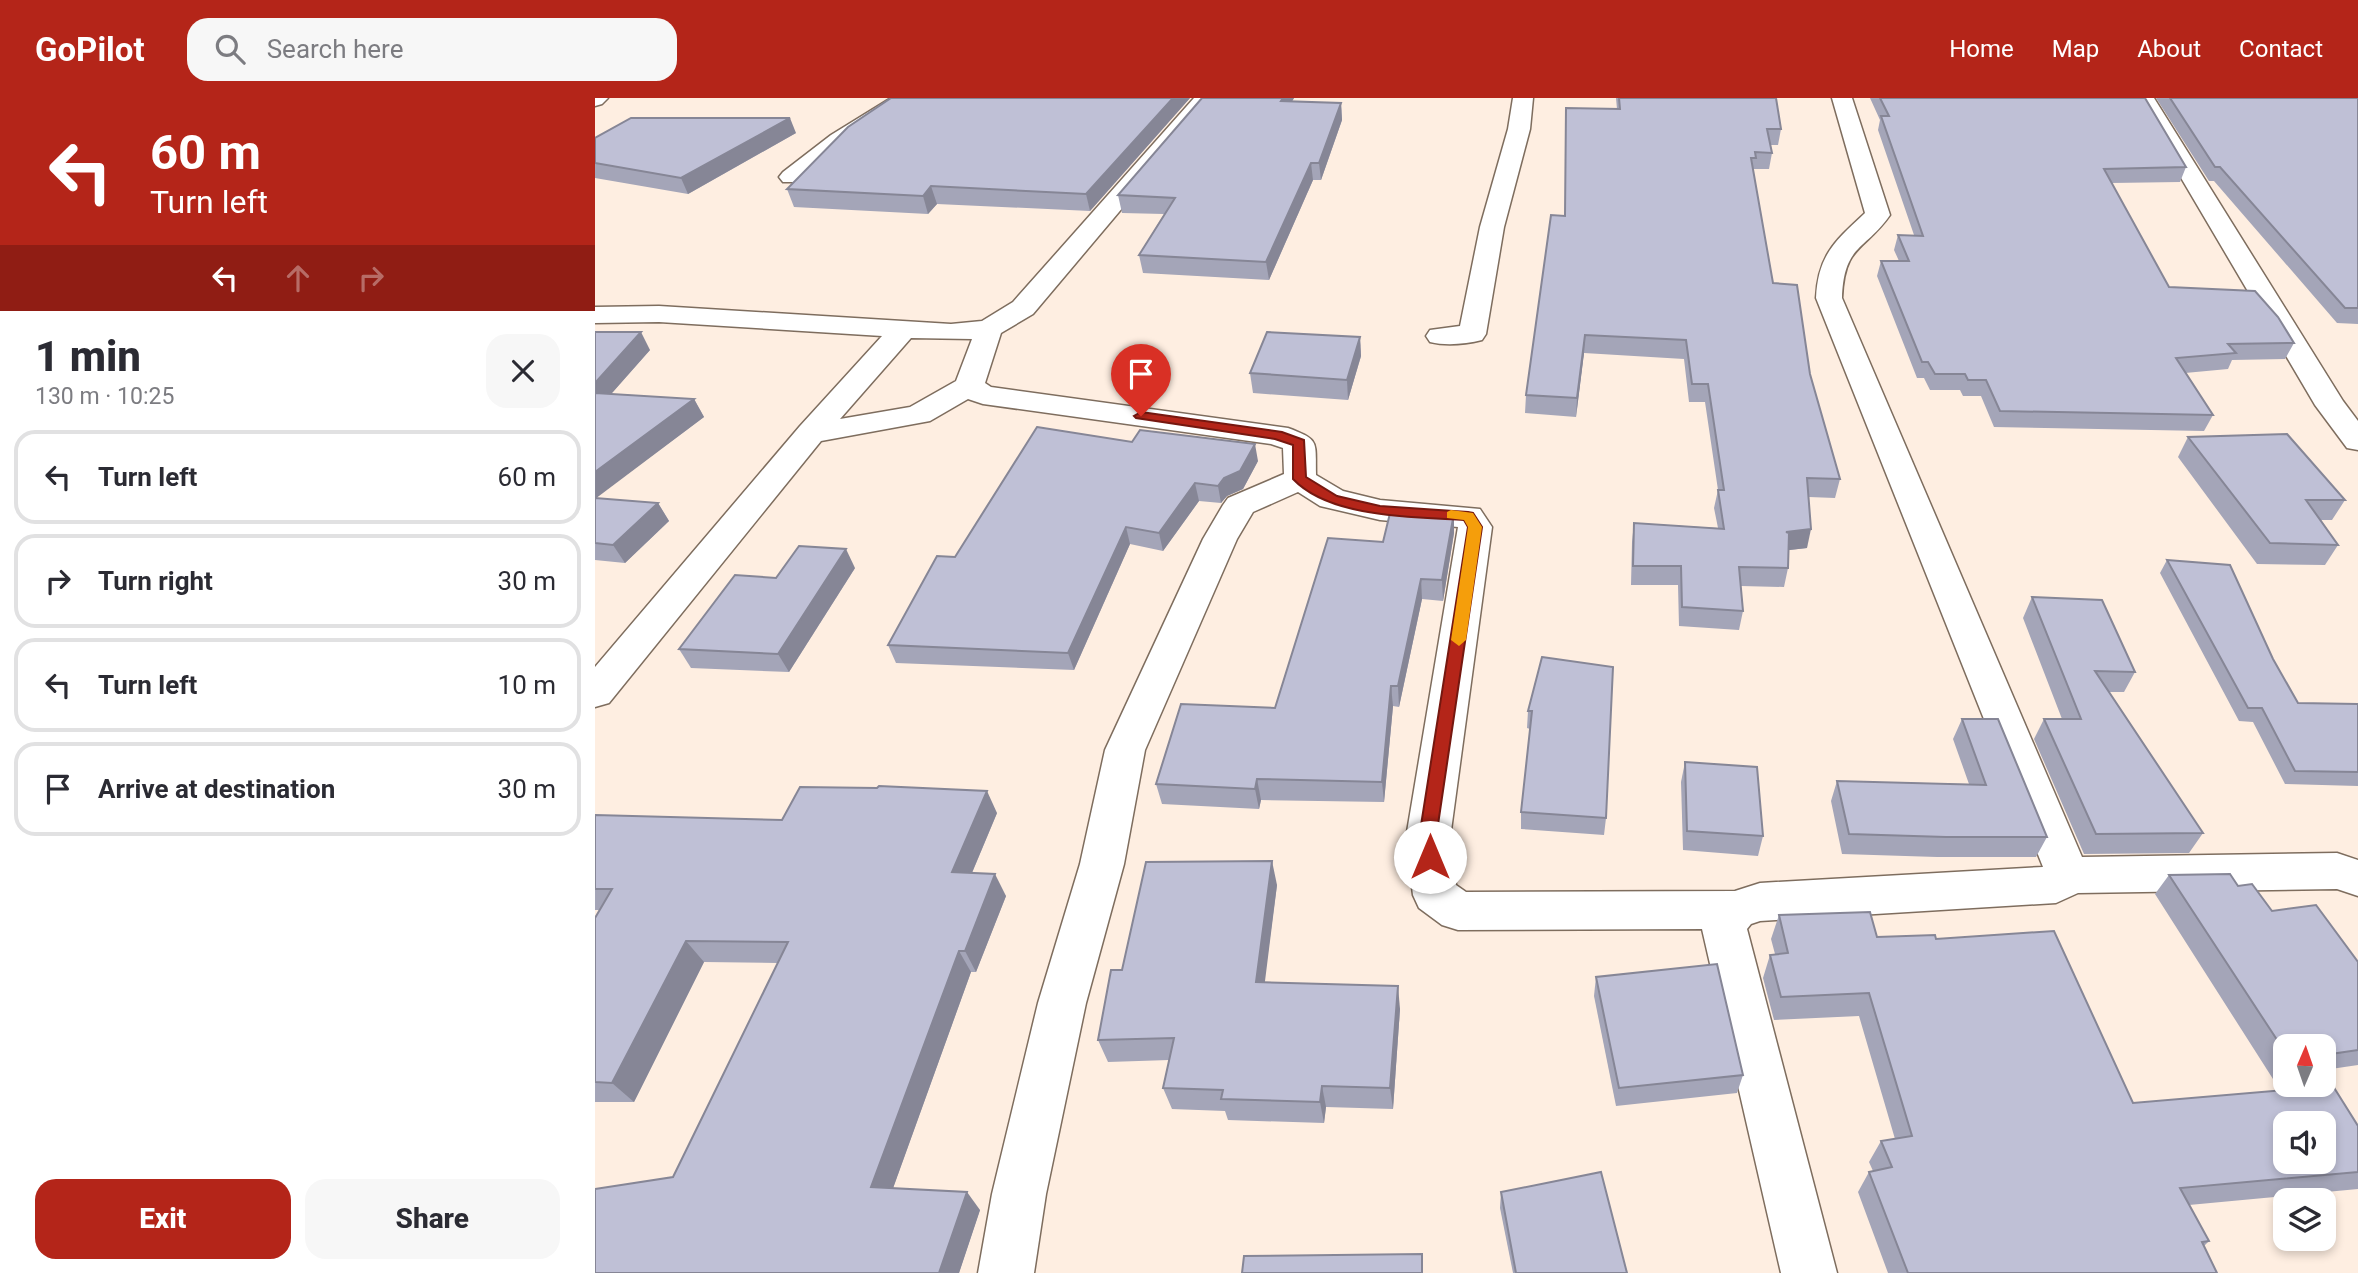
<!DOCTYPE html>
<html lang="en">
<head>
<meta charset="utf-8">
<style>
  body { margin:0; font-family:Roboto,sans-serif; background:#f7f7f7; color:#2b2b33; height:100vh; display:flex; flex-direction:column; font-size:26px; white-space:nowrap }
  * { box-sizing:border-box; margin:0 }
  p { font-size:23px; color:#7c7c81 }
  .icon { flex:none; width:38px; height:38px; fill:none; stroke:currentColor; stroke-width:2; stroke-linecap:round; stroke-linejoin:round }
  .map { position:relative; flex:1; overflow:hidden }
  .drawer { display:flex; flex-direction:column; background:#fff; width:595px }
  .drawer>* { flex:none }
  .hud { background:#b42519; color:#fff; overflow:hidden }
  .needle { width:46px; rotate:2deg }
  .buttons { position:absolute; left:1678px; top:936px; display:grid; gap:14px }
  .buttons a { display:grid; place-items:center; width:63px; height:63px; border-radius:14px; background:#fff; box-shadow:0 4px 10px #0003; font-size:35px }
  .pin { position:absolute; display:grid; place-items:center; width:60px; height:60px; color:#fff; margin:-72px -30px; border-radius:50% 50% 50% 0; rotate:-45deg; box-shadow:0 0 7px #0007 }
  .pin .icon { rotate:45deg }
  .me { position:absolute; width:77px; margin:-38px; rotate:0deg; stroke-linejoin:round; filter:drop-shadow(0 0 5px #0008) }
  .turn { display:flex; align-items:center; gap:24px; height:147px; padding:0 35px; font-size:32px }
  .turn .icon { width:91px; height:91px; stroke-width:2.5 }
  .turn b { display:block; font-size:49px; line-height:60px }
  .lanes { display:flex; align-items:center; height:66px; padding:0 35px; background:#0003; justify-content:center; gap:35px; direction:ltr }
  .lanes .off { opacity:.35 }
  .round { display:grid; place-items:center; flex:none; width:74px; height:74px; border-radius:21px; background:#f7f7f7 }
  .overview { display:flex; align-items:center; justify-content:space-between; height:119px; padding:0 35px }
  h1 { font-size:42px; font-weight:800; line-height:52px }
  .button { display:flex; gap:14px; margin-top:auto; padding:14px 35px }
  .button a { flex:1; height:80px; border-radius:21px; background:#b42519; color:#fff; font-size:28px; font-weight:800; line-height:80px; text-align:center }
  .button a+a { background:#f7f7f7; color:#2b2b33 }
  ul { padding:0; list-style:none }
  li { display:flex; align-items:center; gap:21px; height:94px; margin:0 14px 10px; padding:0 21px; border:4px solid #e1e1e2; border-radius:21px }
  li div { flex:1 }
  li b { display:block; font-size:26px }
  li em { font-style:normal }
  header { display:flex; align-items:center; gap:42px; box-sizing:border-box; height:98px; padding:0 35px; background:#b42519; color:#fff }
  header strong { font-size:33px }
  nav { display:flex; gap:38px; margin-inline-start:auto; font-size:24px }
  .search { width:490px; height:63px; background:#f7f7f7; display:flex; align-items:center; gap:18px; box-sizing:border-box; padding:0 24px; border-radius:21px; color:#7c7c81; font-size:26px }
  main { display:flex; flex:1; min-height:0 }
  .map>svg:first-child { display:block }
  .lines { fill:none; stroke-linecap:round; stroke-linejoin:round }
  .minor-casing { stroke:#7e6d5e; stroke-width:3 }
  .minor { fill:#fff; fill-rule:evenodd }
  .wall { fill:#a4a5b8 }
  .shaded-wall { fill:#868696 }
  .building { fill:#bfc0d6; stroke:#868696; stroke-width:2; fill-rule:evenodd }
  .route { fill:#b42519; stroke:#751810; stroke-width:2 }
  .slow { fill:#f59e0b }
</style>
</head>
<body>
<header>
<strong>GoPilot</strong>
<div class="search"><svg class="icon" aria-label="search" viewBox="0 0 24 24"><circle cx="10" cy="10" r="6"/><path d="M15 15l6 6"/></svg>Search here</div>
<nav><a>Home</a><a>Map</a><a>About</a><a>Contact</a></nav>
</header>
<main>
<section class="drawer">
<div class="hud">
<div class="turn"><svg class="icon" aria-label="left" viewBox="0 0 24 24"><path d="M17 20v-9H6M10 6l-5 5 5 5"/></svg><div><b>60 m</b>Turn left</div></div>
<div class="lanes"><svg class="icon" aria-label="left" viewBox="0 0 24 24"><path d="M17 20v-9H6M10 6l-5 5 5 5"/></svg><svg class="icon off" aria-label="ahead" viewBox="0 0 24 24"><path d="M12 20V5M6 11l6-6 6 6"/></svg><svg class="icon off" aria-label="right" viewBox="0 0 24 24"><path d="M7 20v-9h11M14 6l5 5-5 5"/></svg></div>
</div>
<div class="overview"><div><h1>1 min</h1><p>130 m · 10:25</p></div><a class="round"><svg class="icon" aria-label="close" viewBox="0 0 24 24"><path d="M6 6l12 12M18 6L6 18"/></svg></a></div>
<ul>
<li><svg class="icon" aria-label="left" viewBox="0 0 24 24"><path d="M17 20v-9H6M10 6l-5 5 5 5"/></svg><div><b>Turn left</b></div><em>60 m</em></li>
<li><svg class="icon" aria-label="right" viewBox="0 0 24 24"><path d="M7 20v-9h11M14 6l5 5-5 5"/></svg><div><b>Turn right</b></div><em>30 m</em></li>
<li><svg class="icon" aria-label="left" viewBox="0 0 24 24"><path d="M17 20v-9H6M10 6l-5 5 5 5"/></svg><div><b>Turn left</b></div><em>10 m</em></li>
<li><svg class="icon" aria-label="arrive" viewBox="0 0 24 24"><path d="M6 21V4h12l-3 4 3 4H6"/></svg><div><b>Arrive at destination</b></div><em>30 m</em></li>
</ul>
<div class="button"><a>Exit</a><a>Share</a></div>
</section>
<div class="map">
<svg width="1763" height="1175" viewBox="0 0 1763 1175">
  <rect width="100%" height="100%" fill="#feeee1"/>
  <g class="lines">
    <defs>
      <g id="minor">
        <polygon points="0,0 13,0 7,6 0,8"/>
        <polygon points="296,0 321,0 252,47 204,84 188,84 184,79 188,74 236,37"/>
        <path d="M599 0H620L438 216 406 235 390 285 396 289 693 330C726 342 720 344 721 377L748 393 785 402 885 411 897 429 855 740 861 787 871 794 1140 793 1165 785 1448 769 1221 200C1223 157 1240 143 1270 115L1237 0H1257L1295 117C1270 153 1249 146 1247 200L1487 759 1742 755 1763 762V798L1742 791 1483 795 1461 805 1165 823 1156 826 1152 831 1242 1175H1186L1107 831 863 832 847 827 824 810 818 797 811 740 863 429 785 422 725 408 703 394 658 414 642 441 550 652 529 766 491 905 451 1096 439 1175H383L397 1096 443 905 485 766 510 652 608 441 628 407 633 400 689 376 688 350 676 346 388 306 373 301 335 323 226 343 14 605 0 609V569L205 328 287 238 64 224 0 225V209L64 208 356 226 387 223 418 204ZM316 240 377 241 361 283 315 309 245 321Z"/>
        <path d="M918 0H938L935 31 909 129 891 236 887 242C871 246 851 248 835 244L831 238 835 232 865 228 885 129 913 31Z"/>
        <polygon points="1539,0 1559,0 1748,303 1763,323 1763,352 1752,350 1720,307"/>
      </g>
    </defs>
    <!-- minor casing -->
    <use href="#minor" class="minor-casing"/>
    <!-- minor -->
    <use href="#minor" class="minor"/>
  </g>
  <!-- wall -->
  <g class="wall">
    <polygon points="595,0 495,113 342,106 333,116 199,109 192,91"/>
    <polygon points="607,0 699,0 697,3 746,5 747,22 726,82 718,82 674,182 548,175 544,157 569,116 527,115 523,97"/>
    <polygon points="1021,0 1181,0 1186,31 1183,47 1175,47 1177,55 1174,71 1159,71 1158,73 1178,185 1215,276 1245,381 1240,400 1214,399 1212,450 1194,452 1193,470 1189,489 1146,488 1148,513 1144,532 1084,528 1083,487 1036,487 1037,444 1039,425 1123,430 1119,410 1123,392 1110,304 1094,304 1089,261 989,255 981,319 930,315 931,297 970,118 971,10 1022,11"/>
    <polygon points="1275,0 1550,0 1591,69 1585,84 1516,85 1574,189 1699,245 1690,261 1637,262 1633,271 1590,275 1618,317 1609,333 1399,329 1386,298 1368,298 1365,292 1335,292 1329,280 1322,280 1282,178 1286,163 1304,163 1299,152 1303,137 1319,137 1283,32 1285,22"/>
    <polygon points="1561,0 1763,0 1763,226 1742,225 1619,83 1614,83"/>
    <polygon points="201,35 93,96 0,80 0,40"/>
    <polygon points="0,234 55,252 16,296 99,301 109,319 0,400 63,405 74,423 30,465 0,462"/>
    <polygon points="765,239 766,258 753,302 658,295 655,275"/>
    <polygon points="1593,339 1750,402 1737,422 1726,422 1743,447 1730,467 1662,466 1583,359"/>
    <polygon points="663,363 648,391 632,398 626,405 604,403 568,453 535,446 479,572 301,565 293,547 360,459"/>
    <polygon points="859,435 848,503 827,501 804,609 798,608 789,704 666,702 664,711 567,706 561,686 680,610 788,444"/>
    <polygon points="1572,462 1678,561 1703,605 1763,606 1763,688 1690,686 1658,624 1644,623 1565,475"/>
    <polygon points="260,470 194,574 96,570 84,551 181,480"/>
    <polygon points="1437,499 1540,574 1529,594 1514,594 1608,735 1594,755 1489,756 1439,641 1449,621 1467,621 1428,520"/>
    <polygon points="947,559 1011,720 1009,737 926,731 926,714 935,631 932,630 933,613"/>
    <polygon points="1367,621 1452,739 1441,759 1342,759 1247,756 1236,703 1242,683 1374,686 1358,641"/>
    <polygon points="1090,664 1168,738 1163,758 1088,752 1086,684"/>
    <polygon points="282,690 402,715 377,775 411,798 381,874 376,874 298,1090 385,1112 364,1175 0,1175 78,1079 183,865 109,864 39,1004 0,1004 0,820 5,812 0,812 0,717 187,722"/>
    <polygon points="1574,777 1643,788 1677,813 1763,864 1763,967 1729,972 1729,948 1690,948 1690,979 1678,981 1560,796"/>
    <polygon points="682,787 669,884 805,911 798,1011 731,1009 729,1025 633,1022 630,1013 577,1011 568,990 574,962 513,964 503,942 527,872"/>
    <polygon points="1184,817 1282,839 1341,841 1538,1005 1763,1028 1763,1091 1594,1107 1614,1143 1609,1148 1622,1175 1293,1175 1263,1094 1274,1074 1278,1073 1274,1064 1286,1043 1300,1041 1264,918 1179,922 1168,880 1175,857 1180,856 1176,841"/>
    <polygon points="1001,879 1148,977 1142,995 1021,1008 999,898"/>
    <polygon points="906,1094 1032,1175 918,1175 905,1110"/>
  </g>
  <!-- shaded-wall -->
  <g class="shaded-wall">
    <polygon points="578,0 595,0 495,113 491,96"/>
    <polygon points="688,0 699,0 688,19 686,3"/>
    <polygon points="746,5 747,22 726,82 724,65"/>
    <polygon points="195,20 201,35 93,96 86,80"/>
    <polygon points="716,65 718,82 674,182 671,164"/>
    <polygon points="336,88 342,106 333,116 328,98"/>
    <polygon points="46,234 55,252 2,312 0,309 0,285"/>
    <polygon points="990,237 989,255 981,319 982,300"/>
    <polygon points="765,239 766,258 753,302 752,282"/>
    <polygon points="99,301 109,319 0,401 0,374"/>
    <polygon points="660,346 663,363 648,391 632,398 626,405 623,388"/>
    <polygon points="600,385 604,403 568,453 564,435"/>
    <polygon points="63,405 74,423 30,465 18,447"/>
    <polygon points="859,415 859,435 848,503 847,482"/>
    <polygon points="531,429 535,446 479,572 473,555"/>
    <polygon points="1216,431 1212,450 1186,453 1191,434"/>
    <polygon points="251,451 260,470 194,574 183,556"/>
    <polygon points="826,481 827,501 804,609 803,588"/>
    <polygon points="796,588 798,608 789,704 787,684"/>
    <polygon points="662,681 666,702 664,711 660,691"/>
    <polygon points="392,693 402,715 368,796 357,774"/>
    <polygon points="677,763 682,787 667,907 661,884"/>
    <polygon points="400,776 411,798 381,874 370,853"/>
    <polygon points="91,843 109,864 39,1004 17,985"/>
    <polygon points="364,853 376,874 292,1107 276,1089"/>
    <polygon points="803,888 805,911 798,1011 795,990"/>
    <polygon points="727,988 731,1009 729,1025 725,1004"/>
    <polygon points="372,1094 385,1112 364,1175 344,1175"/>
  </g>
  <!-- building -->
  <g class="building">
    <polygon points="296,0 578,0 491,96 336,88 328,98 192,91 253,29"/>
    <polygon points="607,0 688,0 686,3 746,5 724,65 716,65 671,164 544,157 580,100 523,97"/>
    <polygon points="1024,0 1181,0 1186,31 1172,31 1177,55 1160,54 1161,60 1156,60 1178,185 1202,187 1215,276 1245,381 1212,380 1216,431 1191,434 1194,435 1193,470 1144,469 1148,513 1087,509 1086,468 1038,468 1039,425 1129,431 1123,392 1129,392 1113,286 1097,286 1091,242 990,237 982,300 931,297 956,117 970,118 971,10 1025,11"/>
    <polygon points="1285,0 1550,0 1591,69 1509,71 1574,189 1660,193 1683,219 1699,245 1633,246 1641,255 1581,260 1618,317 1405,313 1391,282 1373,282 1370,276 1340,276 1333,264 1327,264 1286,163 1314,163 1303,137 1328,138 1286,18 1294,18"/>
    <polygon points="1575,0 1763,0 1763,210 1750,210 1625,69 1620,69"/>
    <polygon points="36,20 195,20 86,80 0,65 0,40"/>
    <polygon points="0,234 46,234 0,285"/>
    <polygon points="672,234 765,239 752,282 655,275"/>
    <polygon points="0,295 99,301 0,374"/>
    <polygon points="442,329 537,344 545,332 660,346 645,373 629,380 623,388 600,385 564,435 531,429 473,555 293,547 342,458 360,459"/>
    <polygon points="1692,336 1750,402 1711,402 1743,447 1675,445 1593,339"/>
    <polygon points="0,400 63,405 18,447 0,445"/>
    <polygon points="796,411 859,415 847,482 826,481 803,588 796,588 787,684 662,681 660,691 561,686 586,606 680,610 733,440 788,444"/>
    <polygon points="204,448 251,451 183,556 84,551 140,477 181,480"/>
    <polygon points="1572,462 1635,467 1678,561 1703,605 1763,606 1763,674 1700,673 1667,610 1653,610"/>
    <polygon points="1437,499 1507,502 1540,574 1500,573 1608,735 1501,736 1449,621 1486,621"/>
    <polygon points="947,559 1018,569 1011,720 926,714 937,613 933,613"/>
    <polygon points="1367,621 1403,621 1452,739 1351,739 1254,736 1242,683 1391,687"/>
    <polygon points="1090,664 1162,669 1168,738 1092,733"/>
    <polygon points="284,688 392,693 357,774 400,776 370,853 364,853 276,1089 372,1094 344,1175 0,1175 0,1091 78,1079 193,844 91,843 17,985 0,984 0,820 17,791 0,791 0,717 187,722 205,689 282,690"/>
    <polygon points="677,763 661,884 803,888 795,990 727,988 725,1004 626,1001 628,992 568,990 579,940 503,942 516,872 527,872 551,764"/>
    <polygon points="1635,776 1643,788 1657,786 1677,813 1721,807 1763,864 1763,952 1729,957 1729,948 1690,948 1690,954 1574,777"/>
    <path d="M1275 814 1282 839 1340 837 1341 841 1459 833 1538 1005 1738 988 1763 1028V1074L1585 1090 1614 1143 1607 1144 1622 1175H1313L1274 1074 1297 1069 1286 1043 1317 1038 1274 895 1186 899 1175 857 1193 855 1184 817ZM1690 1026H1729V1064H1690Z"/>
    <polygon points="1122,866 1148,977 1024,990 1001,879"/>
    <polygon points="1006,1074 1032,1175 921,1175 906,1094"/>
    <polygon points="827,1156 827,1175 647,1175 649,1158"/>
  </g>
  <!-- route -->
  <path class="route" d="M546 314 687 334 709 342 711 379 742 398 785 408 873 414 878 415 887 429 841 740 844 759 841 764 835 766 829 764 824 740 873 429 869 422C818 419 735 420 698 381V347L680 341 541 320 539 318Z"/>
  <!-- slow -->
  <polygon class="slow" points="856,412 878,415 887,429 871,542 864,548 856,542 873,429 869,422 852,420 852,414"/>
</svg>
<div class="buttons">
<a><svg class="needle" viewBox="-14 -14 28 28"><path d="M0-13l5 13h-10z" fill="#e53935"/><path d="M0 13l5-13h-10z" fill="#7c7c81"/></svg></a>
<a><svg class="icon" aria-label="sound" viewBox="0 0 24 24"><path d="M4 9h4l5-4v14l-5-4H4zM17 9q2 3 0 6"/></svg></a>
<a><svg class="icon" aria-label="layers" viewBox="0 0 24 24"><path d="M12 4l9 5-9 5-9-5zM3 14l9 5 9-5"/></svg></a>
</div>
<div class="pin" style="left:546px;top:318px;background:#d93025"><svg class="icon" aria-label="arrive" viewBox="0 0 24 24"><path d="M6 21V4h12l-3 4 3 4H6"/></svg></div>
<svg class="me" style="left:835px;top:759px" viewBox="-20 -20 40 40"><circle r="19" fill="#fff"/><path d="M0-13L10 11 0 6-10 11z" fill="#b42519"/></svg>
</div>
</main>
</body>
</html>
